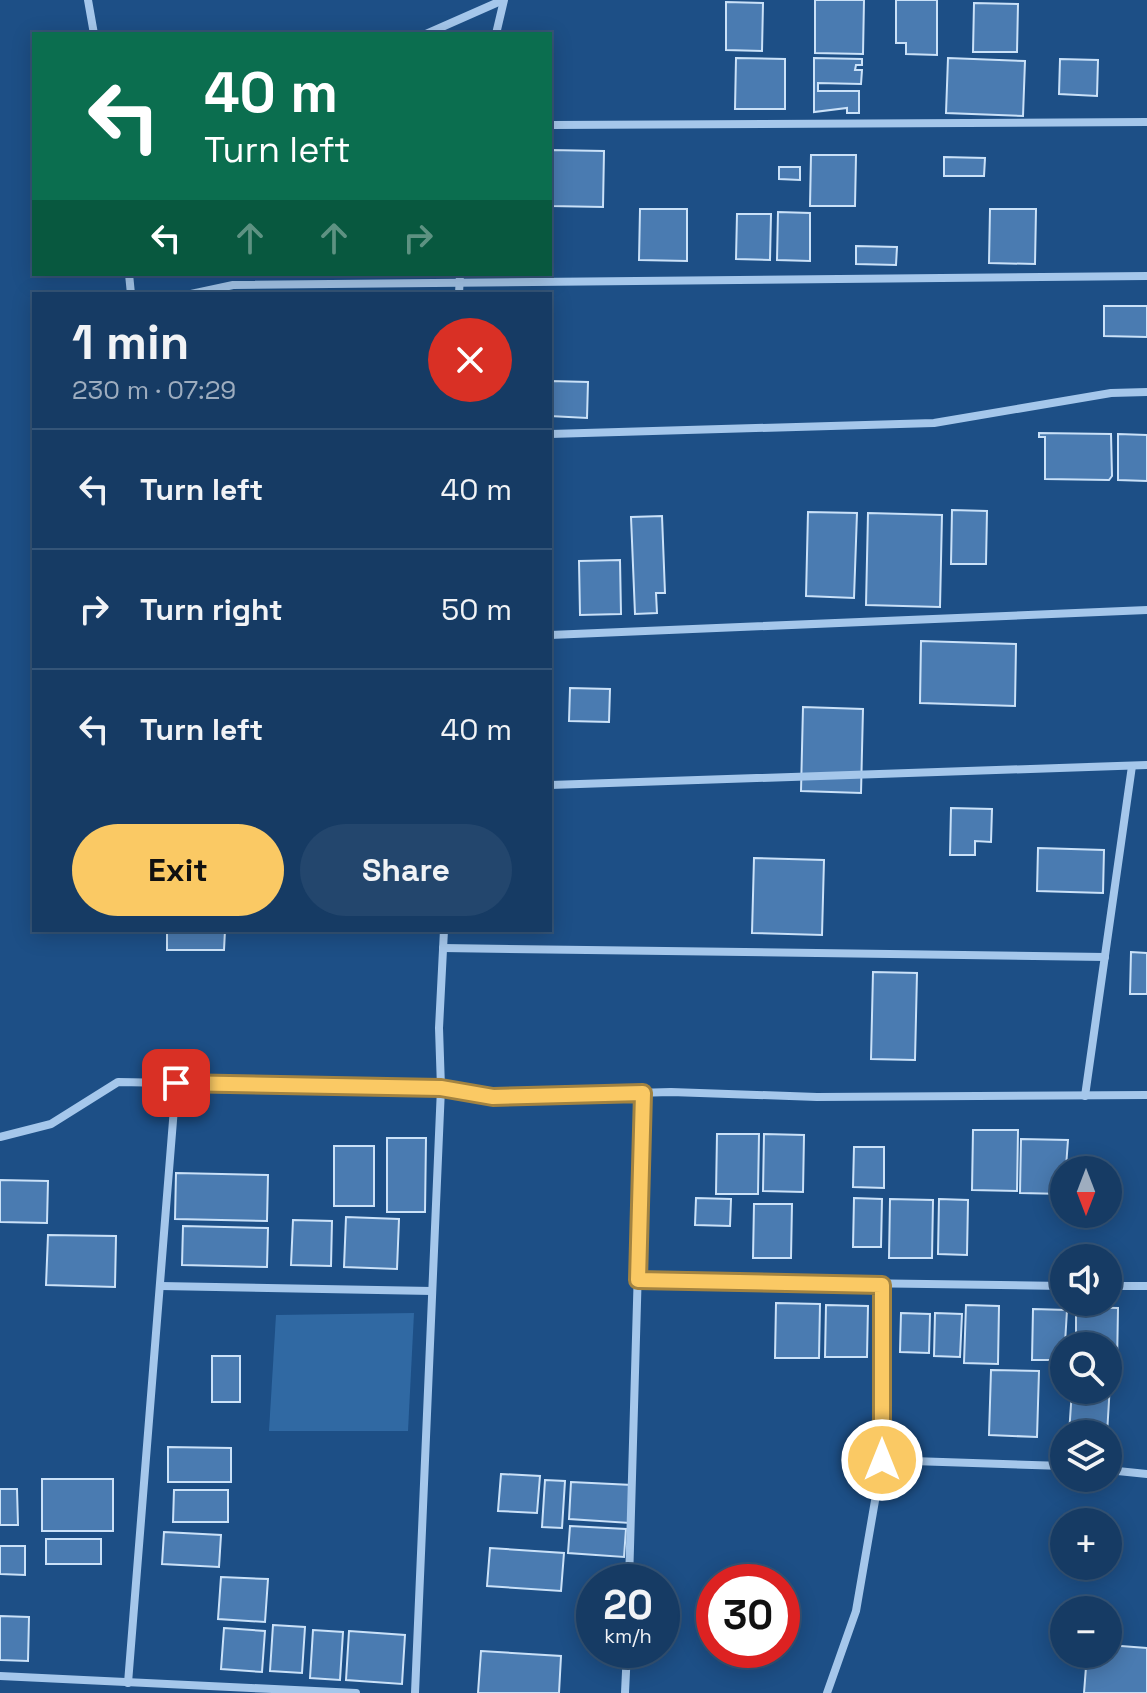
<!DOCTYPE html>
<html lang="en">
<head>
<meta charset="utf-8">
<style>
  body { margin:0; font-family:"Space Grotesk",sans-serif; background:#23466d; color:#f1f3f6; height:100vh; display:flex; flex-direction:column; font-size:30px; white-space:nowrap }
  * { box-sizing:border-box; margin:0 }
  p { font-size:26px; color:#9eadbf }
  .icon { flex:none; width:44px; height:44px; fill:none; stroke:currentColor; stroke-width:2; stroke-linecap:round; stroke-linejoin:round }
  .map { position:relative; flex:1; overflow:hidden }
  .details { position:absolute; left:32px; top:292px; width:520px; height:640px; display:flex; flex-direction:column; background:#163b64; border-radius:0px; box-shadow:0 4px 20px #0003,0 0 0 2px #355578 }
  .details>* { flex:none }
  .banner { position:absolute; left:32px; top:32px; width:520px; height:244px; border-radius:0px; box-shadow:0 4px 20px #0003,0 0 0 2px #355578; background:#0b6e4f; color:#fff; overflow:hidden }
  .needle { width:52px; rotate:180deg }
  .controls { position:absolute; left:1050px; top:1156px; display:grid; gap:16px }
  .controls a { display:grid; place-items:center; width:72px; height:72px; border-radius:50%; background:#163b64; box-shadow:0 4px 20px #0003,0 0 0 2px #355578; font-size:40px }
  .speed { position:absolute; left:576px; top:1564px; display:flex; gap:16px; font-size:40px; font-weight:700; text-align:center }
  .speed>* { display:grid; place-content:center; width:104px; height:104px; border-radius:50%; background:#163b64; box-shadow:0 4px 20px #0003,0 0 0 2px #355578; line-height:1 }
  .speed small { font-size:20px; font-weight:400 }
  .speed .limit { border:12px solid #d22; background:#fff; color:#111 }
  .pin { position:absolute; display:grid; place-items:center; width:68px; height:68px; color:#fff; margin:-34px; border-radius:16px; box-shadow:0 4px 12px #0006 }
  .me { position:absolute; width:88px; margin:-44px; rotate:0deg; stroke-linejoin:round; filter:drop-shadow(0 0 6px #0008) }
  .turn { display:flex; align-items:center; gap:28px; height:168px; padding:0 40px; font-size:36px }
  .turn .icon { width:104px; height:104px; stroke-width:2.5 }
  .turn b { display:block; font-size:56px; line-height:68px }
  .lanes { display:flex; align-items:center; height:76px; padding:0 40px; background:#0003; justify-content:center; gap:40px; direction:ltr }
  .lanes .off { opacity:.35 }
  .round { display:grid; place-items:center; flex:none; width:84px; height:84px; border-radius:42px; background:#23466d }
  .headline { display:flex; align-items:center; justify-content:space-between; height:136px; padding:0 40px }
  h1 { font-size:48px; font-weight:800; line-height:60px }
  .cta { display:flex; gap:16px; margin-top:auto; padding:16px 40px }
  .cta a { flex:1; height:92px; border-radius:48px; background:#fac964; color:#111; font-size:32px; font-weight:800; line-height:92px; text-align:center }
  .cta a+a { background:#23466d; color:#f1f3f6 }
  ul { padding:0; list-style:none }
  li { display:flex; align-items:center; gap:24px; height:120px; padding:0 40px; border-top:2px solid #355578 }
  li div { flex:1 }
  li b { display:block; font-size:30px }
  li em { font-style:normal }
  .map>svg:first-child { display:block }
  .green { fill:#3069a3 }
  .building { fill:#4a7bb1; stroke:#cae1f8; stroke-width:2 }
  .lines { fill:none; stroke-linecap:round; stroke-linejoin:round }
  .street { stroke:#a5c7eb; stroke-width:8 }
  .route-casing { stroke:#a28341; stroke-width:20 }
  .route { stroke:#fac964; stroke-width:14 }
</style>
</head>
<body>
<div class="map">
<svg width="1147" height="1693" viewBox="0 0 1147 1693">
  <rect width="100%" height="100%" fill="#1d4f86"/>
  <!-- green -->
  <polygon class="green" points="414,1313 408,1431 269,1431 276,1315"/>
  <!-- building -->
  <g class="building">
    <polygon points="815,0 864,0 863,54 815,53"/>
    <polygon points="896,0 937,0 937,55 906,54 906,43 896,43"/>
    <polygon points="726,2 763,3 762,51 726,50"/>
    <polygon points="974,3 1018,4 1017,52 973,52"/>
    <polygon points="736,58 785,59 785,109 735,109"/>
    <polygon points="814,58 862,59 862,65 856,65 855,70 862,70 861,84 818,83 818,91 859,91 859,113 847,113 847,108 814,112"/>
    <polygon points="948,58 1025,61 1023,116 946,113"/>
    <polygon points="1060,59 1098,60 1097,96 1059,94"/>
    <polygon points="550,150 604,151 603,207 550,206"/>
    <polygon points="811,155 856,155 855,206 810,206"/>
    <polygon points="944,157 985,158 984,176 944,176"/>
    <polygon points="779,167 800,167 800,180 779,179"/>
    <polygon points="640,209 687,209 687,261 639,260"/>
    <polygon points="990,209 1036,209 1035,264 989,263"/>
    <polygon points="778,212 810,213 810,261 777,260"/>
    <polygon points="737,214 771,214 770,260 736,259"/>
    <polygon points="856,246 897,247 896,265 856,264"/>
    <polygon points="1104,306 1147,306 1147,337 1104,336"/>
    <polygon points="550,381 588,382 587,418 550,416"/>
    <polygon points="1039,433 1111,434 1112,476 1109,480 1045,479 1045,437 1039,437"/>
    <polygon points="1118,434 1147,435 1147,481 1118,480"/>
    <polygon points="952,510 987,511 986,564 951,564"/>
    <polygon points="808,512 857,513 854,598 806,596"/>
    <polygon points="868,513 942,515 940,607 866,605"/>
    <polygon points="662,516 665,593 656,593 657,613 635,614 631,517"/>
    <polygon points="620,560 621,614 580,615 579,561"/>
    <polygon points="921,641 1016,644 1015,706 920,703"/>
    <polygon points="570,688 610,689 609,722 569,721"/>
    <polygon points="803,707 863,709 861,793 801,791"/>
    <polygon points="951,808 992,809 991,842 975,841 975,855 950,855"/>
    <polygon points="1038,848 1104,850 1103,893 1037,891"/>
    <polygon points="754,858 824,860 822,935 752,933"/>
    <polygon points="167,930 225,930 224,950 167,950"/>
    <polygon points="1131,952 1147,953 1147,994 1130,994"/>
    <polygon points="873,972 917,973 915,1060 871,1059"/>
    <polygon points="973,1130 1018,1130 1017,1191 972,1190"/>
    <polygon points="717,1134 759,1134 758,1194 716,1194"/>
    <polygon points="764,1134 804,1135 803,1192 763,1191"/>
    <polygon points="387,1138 426,1138 425,1212 387,1212"/>
    <polygon points="1021,1139 1068,1140 1064,1194 1020,1193"/>
    <rect x="334" y="1146" width="40" height="60"/>
    <polygon points="854,1147 884,1147 884,1188 853,1187"/>
    <polygon points="176,1173 268,1175 267,1221 175,1219"/>
    <polygon points="0,1180 48,1181 47,1223 0,1222"/>
    <polygon points="696,1198 731,1199 730,1226 695,1225"/>
    <polygon points="854,1198 882,1199 881,1247 853,1247"/>
    <polygon points="890,1199 933,1200 932,1258 889,1258"/>
    <polygon points="939,1199 968,1200 967,1255 938,1254"/>
    <polygon points="754,1204 792,1204 791,1258 753,1258"/>
    <polygon points="346,1217 399,1219 397,1269 344,1267"/>
    <polygon points="293,1220 332,1221 331,1266 291,1265"/>
    <polygon points="183,1226 268,1228 267,1267 182,1265"/>
    <polygon points="48,1235 116,1236 115,1287 46,1285"/>
    <polygon points="776,1303 820,1304 819,1358 775,1358"/>
    <polygon points="826,1305 868,1306 867,1357 825,1357"/>
    <polygon points="966,1305 999,1306 998,1364 964,1363"/>
    <polygon points="1076,1307 1118,1308 1117,1366 1108,1365 1108,1346 1076,1346"/>
    <polygon points="1033,1309 1067,1310 1064,1360 1032,1360"/>
    <polygon points="901,1313 930,1314 929,1353 900,1352"/>
    <polygon points="935,1313 962,1314 960,1357 934,1356"/>
    <rect x="212" y="1356" width="28" height="46"/>
    <polygon points="991,1370 1039,1371 1037,1437 989,1435"/>
    <polygon points="1108,1384 1110,1384 1107,1434 1069,1434 1072,1390 1108,1390"/>
    <polygon points="168,1447 231,1448 231,1482 168,1482"/>
    <polygon points="501,1474 540,1476 537,1513 498,1511"/>
    <rect x="42" y="1479" width="71" height="52"/>
    <polygon points="545,1480 565,1481 562,1528 542,1527"/>
    <polygon points="571,1482 632,1485 630,1523 569,1519"/>
    <polygon points="0,1489 17,1489 18,1525 0,1525"/>
    <polygon points="174,1490 228,1490 228,1522 173,1522"/>
    <polygon points="570,1526 626,1529 624,1557 568,1553"/>
    <polygon points="164,1532 221,1535 219,1567 162,1564"/>
    <rect x="46" y="1539" width="55" height="25"/>
    <polygon points="0,1546 25,1546 25,1575 0,1574"/>
    <polygon points="490,1548 564,1553 561,1591 487,1586"/>
    <polygon points="221,1577 268,1579 265,1622 218,1619"/>
    <polygon points="0,1616 29,1617 28,1661 0,1660"/>
    <polygon points="273,1625 305,1627 302,1673 270,1671"/>
    <polygon points="224,1628 265,1631 262,1672 221,1669"/>
    <polygon points="313,1630 343,1632 340,1680 310,1678"/>
    <polygon points="349,1631 405,1635 402,1684 346,1680"/>
    <polygon points="1108,1645 1147,1648 1147,1693 1084,1693 1087,1654 1108,1654"/>
    <polygon points="481,1651 561,1656 559,1693 478,1693"/>
  </g>
  <g class="lines">
    <!-- street -->
    <g class="street">
      <polyline points="88,0 94,34"/>
      <polyline points="426,34 503,0"/>
      <polyline points="496,34 504,0"/>
      <polyline points="550,125 1147,122"/>
      <polyline points="129,274 131,294"/>
      <polyline points="191,294 233,285 1147,276"/>
      <polyline points="459,294 460,274"/>
      <polyline points="550,434 934,423 1111,393 1147,392"/>
      <polyline points="550,635 1147,610"/>
      <polyline points="550,785 1147,765"/>
      <polyline points="444,930 439,1028 441,1088 493,1097 671,1092 817,1097 1147,1095"/>
      <polyline points="443,948 1105,957"/>
      <polyline points="1085,1096 1132,766"/>
      <polyline points="0,1137 51,1124 118,1082 441,1088 415,1693"/>
      <polyline points="638,1280 1064,1286"/>
      <polyline points="161,1286 432,1291"/>
      <polyline points="1108,1286 1147,1286"/>
      <polyline points="882,1460 1064,1466"/>
      <polyline points="1108,1470 1147,1474"/>
      <polyline points="629,1582 643,1093"/>
      <polyline points="0,1676 356,1693"/>
      <polyline points="128,1683 176,1083"/>
      <polyline points="625,1693 627,1650"/>
      <polyline points="827,1693 856,1611 882,1460 882,1285"/>
    </g>
  </g>
  <g class="lines">
    <defs>
      <polyline id="route" points="176,1083 441,1088 493,1097 643,1093 638,1280 882,1285 882,1460"/>
    </defs>
    <!-- route casing -->
    <use href="#route" class="route-casing"/>
    <!-- route -->
    <use href="#route" class="route"/>
  </g>
</svg>
<div class="controls">
<a><svg class="needle" viewBox="-14 -14 28 28"><path d="M0-13l5 13h-10z" fill="#e53935"/><path d="M0 13l5-13h-10z" fill="#9eadbf"/></svg></a>
<a><svg class="icon" aria-label="sound" viewBox="0 0 24 24"><path d="M4 9h4l5-4v14l-5-4H4zM17 9q2 3 0 6"/></svg></a>
<a><svg class="icon" aria-label="search" viewBox="0 0 24 24"><circle cx="10" cy="10" r="6"/><path d="M15 15l6 6"/></svg></a>
<a><svg class="icon" aria-label="layers" viewBox="0 0 24 24"><path d="M12 4l9 5-9 5-9-5zM3 14l9 5 9-5"/></svg></a>
<a>+</a>
<a>−</a>
</div>
<div class="speed"><div>20<small>km/h</small></div><div class="limit">30</div></div>
<div class="pin" style="left:176px;top:1083px;background:#d93025"><svg class="icon" aria-label="arrive" viewBox="0 0 24 24"><path d="M6 21V4h12l-3 4 3 4H6"/></svg></div>
<svg class="me" style="left:882px;top:1460px" viewBox="-20 -20 40 40"><circle r="17" fill="#fac964" stroke="#fff" stroke-width="3"/><path d="M0-11L8 9 0 5-8 9z" fill="#fff"/></svg>
<div class="banner">
<div class="turn"><svg class="icon" aria-label="left" viewBox="0 0 24 24"><path d="M17 20v-9H6M10 6l-5 5 5 5"/></svg><div><b>40 m</b>Turn left</div></div>
<div class="lanes"><svg class="icon" aria-label="left" viewBox="0 0 24 24"><path d="M17 20v-9H6M10 6l-5 5 5 5"/></svg><svg class="icon off" aria-label="ahead" viewBox="0 0 24 24"><path d="M12 20V5M6 11l6-6 6 6"/></svg><svg class="icon off" aria-label="ahead" viewBox="0 0 24 24"><path d="M12 20V5M6 11l6-6 6 6"/></svg><svg class="icon off" aria-label="right" viewBox="0 0 24 24"><path d="M7 20v-9h11M14 6l5 5-5 5"/></svg></div>
</div>
<section class="details">
<div class="headline"><div><h1>1 min</h1><p>230 m · 07:29</p></div><a class="round" style="background:#d93025;color:#fff"><svg class="icon" aria-label="close" viewBox="0 0 24 24"><path d="M6 6l12 12M18 6L6 18"/></svg></a></div>
<ul>
<li><svg class="icon" aria-label="left" viewBox="0 0 24 24"><path d="M17 20v-9H6M10 6l-5 5 5 5"/></svg><div><b>Turn left</b></div><em>40 m</em></li>
<li><svg class="icon" aria-label="right" viewBox="0 0 24 24"><path d="M7 20v-9h11M14 6l5 5-5 5"/></svg><div><b>Turn right</b></div><em>50 m</em></li>
<li><svg class="icon" aria-label="left" viewBox="0 0 24 24"><path d="M17 20v-9H6M10 6l-5 5 5 5"/></svg><div><b>Turn left</b></div><em>40 m</em></li>
</ul>
<div class="cta"><a>Exit</a><a>Share</a></div>
</section>
</div>
</body>
</html>
